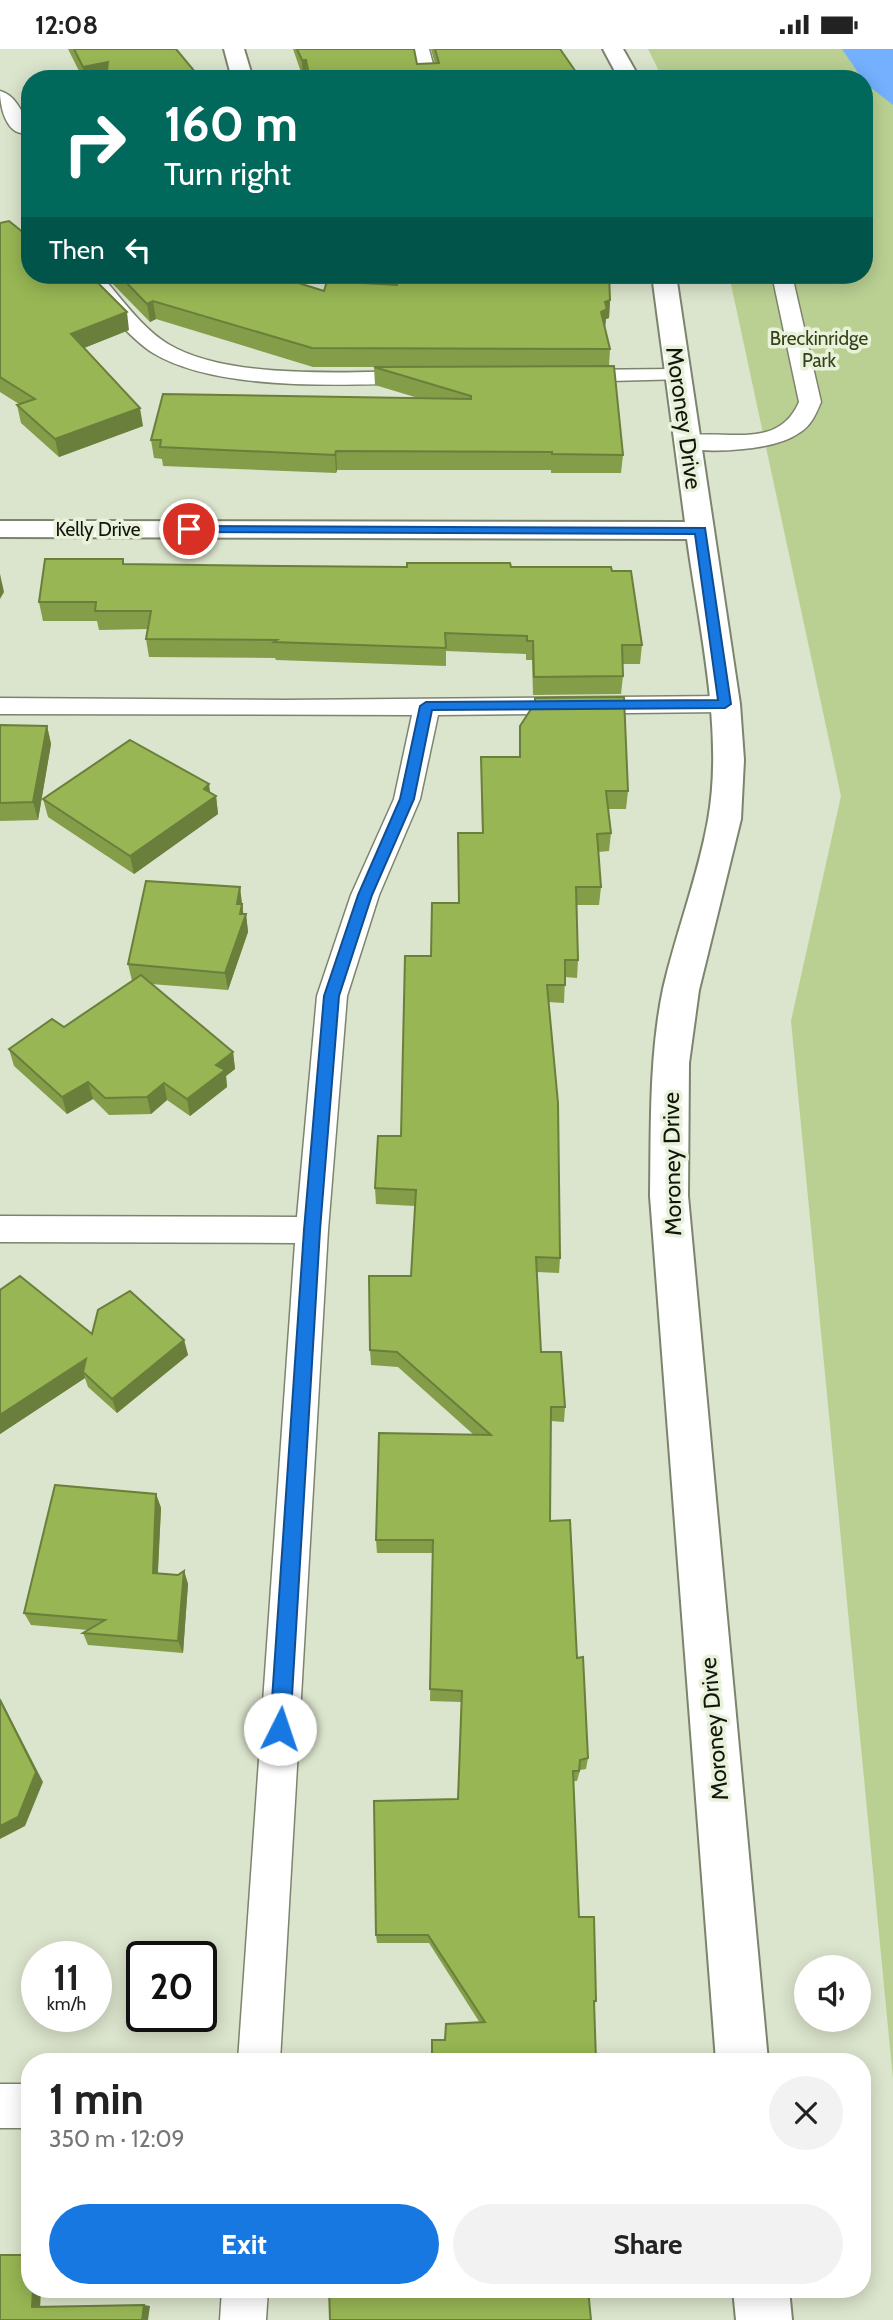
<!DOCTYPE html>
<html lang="en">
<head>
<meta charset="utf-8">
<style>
  body { margin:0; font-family:Cabin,sans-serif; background:#f2f2f2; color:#222; height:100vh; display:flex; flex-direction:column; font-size:26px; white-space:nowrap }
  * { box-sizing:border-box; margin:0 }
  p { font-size:23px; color:#767676 }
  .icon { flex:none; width:38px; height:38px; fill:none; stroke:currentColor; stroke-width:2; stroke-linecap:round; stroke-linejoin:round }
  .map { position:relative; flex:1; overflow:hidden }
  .details { position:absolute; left:21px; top:2004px; width:850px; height:245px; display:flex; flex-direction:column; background:#fff; border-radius:28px; box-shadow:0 4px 18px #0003 }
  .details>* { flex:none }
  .banner { position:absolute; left:21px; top:21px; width:852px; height:214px; border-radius:28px; box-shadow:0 4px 18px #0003; background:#00695c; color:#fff; overflow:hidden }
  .fabs { position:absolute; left:794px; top:1906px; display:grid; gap:14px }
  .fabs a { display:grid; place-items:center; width:77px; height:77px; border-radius:50%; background:#fff; box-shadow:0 4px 18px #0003; font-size:35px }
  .speed { position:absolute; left:21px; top:1892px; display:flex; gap:14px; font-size:35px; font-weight:700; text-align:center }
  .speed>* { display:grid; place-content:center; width:91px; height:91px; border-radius:50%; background:#fff; box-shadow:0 4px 18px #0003; line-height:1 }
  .speed small { font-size:18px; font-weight:400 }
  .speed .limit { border:4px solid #111; border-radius:10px; background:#fff; color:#111 }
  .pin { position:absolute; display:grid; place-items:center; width:60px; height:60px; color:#fff; margin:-30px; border:4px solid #fff; border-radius:50%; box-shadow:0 2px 7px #0007 }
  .me { position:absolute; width:77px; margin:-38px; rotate:4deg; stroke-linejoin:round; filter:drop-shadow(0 0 5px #0008) }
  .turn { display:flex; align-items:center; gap:24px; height:147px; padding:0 28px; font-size:32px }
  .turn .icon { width:91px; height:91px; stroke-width:2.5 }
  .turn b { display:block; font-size:49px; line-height:60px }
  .then { display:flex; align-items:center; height:66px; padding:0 28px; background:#0003; gap:14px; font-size:26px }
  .round { display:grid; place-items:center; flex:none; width:74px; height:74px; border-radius:37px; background:#f2f2f2 }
  .headline { display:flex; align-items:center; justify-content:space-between; height:119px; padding:0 28px }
  h1 { font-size:42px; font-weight:800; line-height:52px }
  .cta { display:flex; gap:14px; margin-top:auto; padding:14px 28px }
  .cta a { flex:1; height:80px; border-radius:42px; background:#1878e1; color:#fff; font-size:28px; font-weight:800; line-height:80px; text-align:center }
  .cta a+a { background:#f2f2f2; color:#222 }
  .status { display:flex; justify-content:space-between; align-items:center; height:49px; padding:0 35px; background:#fff; direction:ltr }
  .status svg { height:19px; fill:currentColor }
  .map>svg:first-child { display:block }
  .green { fill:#bad092 }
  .water { fill:#74b0fe }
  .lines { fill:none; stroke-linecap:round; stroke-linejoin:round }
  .lane-casing { stroke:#7c846e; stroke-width:3 }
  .street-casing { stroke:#7c846e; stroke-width:4 }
  .lane { fill:#fff; fill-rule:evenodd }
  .street { fill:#fff; fill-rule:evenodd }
  .wall { fill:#839d48 }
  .shaded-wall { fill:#6a7f3b }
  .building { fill:#98b654; stroke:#6a7f3b; stroke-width:2 }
  .route { fill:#1878e1; stroke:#104e92; stroke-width:2 }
  .labels { text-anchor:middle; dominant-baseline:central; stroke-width:7; stroke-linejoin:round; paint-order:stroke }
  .far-park-label { font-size:19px; fill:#354119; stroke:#e8f1d9 }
  .far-street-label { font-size:19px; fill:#13150d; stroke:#e8f1d9 }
  .street-label { font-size:23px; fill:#13150d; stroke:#e8f1d9 }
</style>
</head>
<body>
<div class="status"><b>12:08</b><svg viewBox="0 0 49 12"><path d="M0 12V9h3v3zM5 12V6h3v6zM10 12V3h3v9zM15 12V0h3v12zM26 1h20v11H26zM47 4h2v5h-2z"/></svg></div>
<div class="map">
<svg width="893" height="2271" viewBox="0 0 893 2271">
  <rect width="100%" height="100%" fill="#dbe4cc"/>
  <!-- green -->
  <polygon class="green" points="648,0 893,0 893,2030 791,972 841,747 729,226 864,226 864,30 663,30"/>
  <!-- water -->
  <polygon class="water" points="842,0 893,0 893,56 865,34"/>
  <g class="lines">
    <defs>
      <g id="lane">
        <polygon points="413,0 429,0 437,30 419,30"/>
        <path d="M0 42C16 46 23 65 30 79L27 83 21 84C5 81 0 56 0 42Z"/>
        <path d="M80 226H101C121 249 142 279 168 295 227 331 348 323 417 322L424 324 428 328 424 332 417 334C343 336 218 343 153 304 129 289 97 250 80 226Z"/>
        <path d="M772 226H792L821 353C816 365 811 377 799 384 774 402 709 405 680 398L677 393 680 388C722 378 777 404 799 353Z"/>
        <polygon points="678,320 685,322 689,326 685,330 573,333 566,331 562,327 566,323 573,321"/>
        <polygon points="725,647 734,649 738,655 734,661 725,663 438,666 420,750 379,846 347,947 328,1181 280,2012 238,2012 295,1194 0,1193 0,1167 297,1168 317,947 351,846 394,750 412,666 0,665 0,649 285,651"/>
        <rect x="0" y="2035" width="30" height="44"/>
        <polygon points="222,2240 268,2240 266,2271 220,2271"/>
      </g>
      <g id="street">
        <polygon points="224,0 244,0 253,30 232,30"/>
        <polygon points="603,0 623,0 640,30 619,30"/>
        <path d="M652 226H676L740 655 744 711 741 770 699 941 689 1014 688 1147 768 2012H716L650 1147C651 1078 649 1008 663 940 676 883 698 828 708 771 724 683 699 578 687 490L0 488V472L685 473Z"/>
        <polygon points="733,2240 789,2240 792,2271 736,2271"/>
      </g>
    </defs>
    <!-- lane casing -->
    <use href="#lane" class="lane-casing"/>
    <!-- street casing -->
    <use href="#street" class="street-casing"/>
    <!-- lane -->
    <use href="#lane" class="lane"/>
    <!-- street -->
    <use href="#street" class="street"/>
  </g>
  <!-- wall -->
  <g class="wall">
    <polygon points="68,0 176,0 201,30 83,30"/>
    <polygon points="293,0 414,0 417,15 435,15 431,0 560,0 576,23 575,30 307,30 307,28 303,29"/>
    <polygon points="0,174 129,281 84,299 143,377 59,408 21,374 17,356 19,355 0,343"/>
    <polygon points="104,226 273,226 324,242 610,251 609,269 606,270 605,279 610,300 609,317 623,406 621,424 551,424 551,421 337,421 336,424 163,417 162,410 154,409 151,391 418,349 375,336 374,318 396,318 313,318 156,270 150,273"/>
    <polygon points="123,510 124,515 407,518 511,518 612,522 642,596 640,615 622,615 623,627 621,645 533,646 532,611 526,611 526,605 446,602 446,617 276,611 275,609 149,608 146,590 148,580 99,581 97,572 43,572 39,553"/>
    <polygon points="0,676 47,677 51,695 38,771 0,772"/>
    <polygon points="520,677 628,742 626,760 608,760 611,784 609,802 598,803 601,838 599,856 577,856 578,911 577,929 565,928 564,954 548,953 560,1209 559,1224 537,1223 541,1303 565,1358 564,1373 551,1372 550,1472 577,1609 588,1709 586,1720 580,1721 577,1732 573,1732 579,1868 596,1952 594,1957 445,1991 480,1974 429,1894 377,1894 376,1886 458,1750 461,1653 430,1652 433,1504 377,1504 376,1491 474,1386 398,1318 371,1316 370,1301 411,1227 415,1157 376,1155 375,1139 401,1087 431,907 459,854 482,784 481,708 519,708"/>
    <polygon points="216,747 218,765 134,825 48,768 43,750"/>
    <polygon points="243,855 243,865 246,865 248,883 228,941 151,935 233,1003 235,1020 226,1027 227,1038 190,1067 167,1051 151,1065 109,1066 93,1050 67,1065 14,1017 9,1000 64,978 132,932 128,915"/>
    <polygon points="0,1241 92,1285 184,1291 188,1306 117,1364 88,1338 85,1329 0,1385"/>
    <polygon points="156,1445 161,1459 158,1524 178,1526 184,1522 188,1535 183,1604 88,1596 83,1584 88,1581 31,1576 24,1564"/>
  </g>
  <!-- shaded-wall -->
  <g class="shaded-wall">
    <polygon points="302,11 306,11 307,28 303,29"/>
    <polygon points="108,13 110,30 84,30 83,18"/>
    <polygon points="610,251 609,269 606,270 605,278 601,263 605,253"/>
    <polygon points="153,252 156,270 150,273 147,255"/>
    <polygon points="127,263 129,281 74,303 71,285"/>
    <polygon points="140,359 143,377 59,408 55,390"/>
    <polygon points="336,402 337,421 336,424 335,406"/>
    <polygon points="0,525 4,543 0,550"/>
    <polygon points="47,677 51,695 38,771 33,753"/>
    <polygon points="209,735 211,750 216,747 218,765 134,825 130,807"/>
    <polygon points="240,838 244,870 246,865 248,883 228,941 225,924"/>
    <polygon points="233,1003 235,1020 226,1027 227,1038 190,1067 187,1050 216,1016"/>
    <polygon points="88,1033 93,1050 67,1065 62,1048"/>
    <polygon points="164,1034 167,1051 151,1065 147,1048"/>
    <polygon points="184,1291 188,1306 117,1364 112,1350"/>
    <polygon points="86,1310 83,1323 85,1329 0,1385 0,1366"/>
    <polygon points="156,1445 161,1459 157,1536 153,1524"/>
    <polygon points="184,1522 188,1535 183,1604 178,1592"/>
    <polygon points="0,1649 43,1733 25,1777 0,1790"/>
    <polygon points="33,2240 41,2240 40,2260 32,2258"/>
    <polygon points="144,2256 150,2257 148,2271 142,2271"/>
  </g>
  <!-- building -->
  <g class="building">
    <polygon points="74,0 176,0 201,30 106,30 108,13 83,18"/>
    <polygon points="297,0 414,0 417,15 439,14 435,0 560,0 576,23 563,23 565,30 310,30 306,11 302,11"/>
    <polygon points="9,172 30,189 30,226 90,226 127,263 71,285 140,359 55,390 17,356 35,350 0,328 0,174"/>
    <polygon points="119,226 273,226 324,242 327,232 397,236 398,227 609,226 610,251 605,253 607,260 601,263 610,300 312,299 153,252 147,255"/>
    <polygon points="614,317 623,406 552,405 552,403 336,402 335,406 160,398 161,391 151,391 163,345 471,350 471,347 374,318"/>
    <polygon points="45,510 123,510 123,515 282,517 407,518 407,514 510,514 511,518 611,518 612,522 631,522 642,596 622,596 623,627 534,628 533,592 527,592 527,587 445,584 446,599 274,593 277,591 146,590 151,562 95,562 96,553 39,553"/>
    <polygon points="624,648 628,742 606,742 611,784 597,785 601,838 576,838 578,911 565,911 565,936 547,936 558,1054 560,1209 536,1208 541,1303 561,1303 565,1358 551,1358 550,1472 570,1471 577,1609 583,1608 588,1709 580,1711 579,1722 573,1722 579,1868 594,1868 596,1952 594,1952 596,2012 432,2012 432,1991 445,1991 446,1975 485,1973 428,1886 376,1886 374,1752 458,1750 462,1642 430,1640 433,1491 376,1491 379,1384 491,1386 397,1303 370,1301 369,1227 411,1227 416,1141 375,1139 378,1087 401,1087 405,907 431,907 432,854 459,854 458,784 483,784 481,708 520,708 520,677 535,654 535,649"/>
    <polygon points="0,676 47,677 33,753 0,754"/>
    <polygon points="130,691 209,735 204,740 216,747 130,807 43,750"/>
    <polygon points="146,832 240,838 237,855 242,855 240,865 246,865 225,924 128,915"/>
    <polygon points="141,926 233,1003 216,1016 225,1021 187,1050 164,1034 147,1048 105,1049 88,1033 62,1048 9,1000 52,970 64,978"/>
    <polygon points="20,1227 92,1285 98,1261 130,1242 184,1291 112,1350 83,1323 86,1310 0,1366 0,1241"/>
    <polygon points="55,1436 156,1445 153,1524 178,1526 184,1522 178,1592 83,1584 105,1571 24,1564"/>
    <polygon points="0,1651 36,1723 18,1768 0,1777"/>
    <polygon points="0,2206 30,2206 30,2240 33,2240 32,2258 144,2256 142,2271 0,2271"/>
    <polygon points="329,2240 588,2240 591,2271 330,2271"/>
  </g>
  <!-- route -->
  <polygon class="route" points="189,477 705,479 731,655 725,659 432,661 414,750 372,846 339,947 320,1181 290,1680 287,1687 280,1690 273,1687 270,1680 304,1181 324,947 358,846 400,750 420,657 426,653 718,651 695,485 185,483 185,478"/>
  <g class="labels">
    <!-- far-park labels -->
    <g class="far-park-label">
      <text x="819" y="289">Breckinridge<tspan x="819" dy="22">Park</tspan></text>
    </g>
    <!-- far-street labels -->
    <g class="far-street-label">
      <text x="98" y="480">Kelly Drive</text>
    </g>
    <!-- street labels -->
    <g class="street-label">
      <text transform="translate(684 369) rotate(82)">Moroney Drive</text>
      <text transform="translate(672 1115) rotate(-91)">Moroney Drive</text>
      <text transform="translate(714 1680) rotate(-95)">Moroney Drive</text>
    </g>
  </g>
</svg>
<div class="fabs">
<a><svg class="icon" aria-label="sound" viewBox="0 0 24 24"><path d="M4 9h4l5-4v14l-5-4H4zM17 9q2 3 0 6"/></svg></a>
</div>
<div class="speed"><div>11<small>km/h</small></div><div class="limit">20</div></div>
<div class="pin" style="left:189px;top:480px;background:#d93025"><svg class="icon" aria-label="arrive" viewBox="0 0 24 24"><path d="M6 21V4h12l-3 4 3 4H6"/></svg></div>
<svg class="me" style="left:280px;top:1680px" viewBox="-20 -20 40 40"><circle r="19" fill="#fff"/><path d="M0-13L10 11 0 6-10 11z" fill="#1878e1"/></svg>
<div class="banner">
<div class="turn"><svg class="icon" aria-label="right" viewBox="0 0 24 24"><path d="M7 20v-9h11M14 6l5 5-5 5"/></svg><div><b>160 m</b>Turn right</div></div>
<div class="then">Then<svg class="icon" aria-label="left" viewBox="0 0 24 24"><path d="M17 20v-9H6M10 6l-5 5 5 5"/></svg></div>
</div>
<section class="details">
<div class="headline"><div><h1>1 min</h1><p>350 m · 12:09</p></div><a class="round"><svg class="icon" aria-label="close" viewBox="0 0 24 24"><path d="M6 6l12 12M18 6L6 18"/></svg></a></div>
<div class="cta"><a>Exit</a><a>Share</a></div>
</section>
</div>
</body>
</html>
